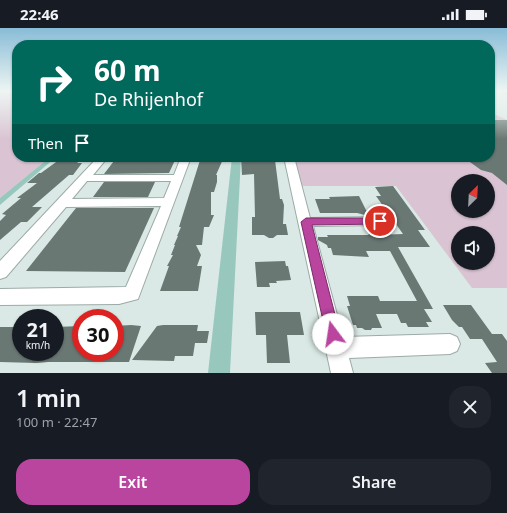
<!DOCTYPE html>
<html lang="en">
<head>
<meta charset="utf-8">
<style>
  body { margin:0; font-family:"Noto Sans",sans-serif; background:#20242c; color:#f1f3f6; height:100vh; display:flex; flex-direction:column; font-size:15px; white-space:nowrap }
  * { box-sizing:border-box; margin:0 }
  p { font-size:13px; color:#9ea1a6 }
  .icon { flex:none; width:22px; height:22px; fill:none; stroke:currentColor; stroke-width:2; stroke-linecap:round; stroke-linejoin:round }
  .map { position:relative; height:345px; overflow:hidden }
  .panel { display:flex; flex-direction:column; background:#171b24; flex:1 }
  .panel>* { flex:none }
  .guide { position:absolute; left:12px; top:12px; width:483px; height:122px; border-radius:16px; box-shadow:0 1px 3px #0004; background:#00695c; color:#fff; overflow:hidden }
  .needle { width:26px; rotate:24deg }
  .fabs { position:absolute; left:451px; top:146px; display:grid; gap:8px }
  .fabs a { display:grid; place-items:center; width:44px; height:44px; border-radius:50%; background:#171b24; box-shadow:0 1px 3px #0004; font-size:20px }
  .speed { position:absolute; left:12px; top:281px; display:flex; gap:8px; font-size:20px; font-weight:700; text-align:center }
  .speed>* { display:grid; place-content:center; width:52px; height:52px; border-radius:50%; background:#171b24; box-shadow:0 1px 3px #0004; line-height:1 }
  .speed small { font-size:10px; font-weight:400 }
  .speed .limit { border:6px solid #d22; background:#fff; color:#111 }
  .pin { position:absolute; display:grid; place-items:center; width:34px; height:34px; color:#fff; margin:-17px; border:2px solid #fff; border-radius:50%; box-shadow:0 1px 4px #0007 }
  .me { position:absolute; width:44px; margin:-22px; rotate:346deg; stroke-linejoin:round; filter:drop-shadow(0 0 3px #0008) }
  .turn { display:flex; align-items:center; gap:14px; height:84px; padding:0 16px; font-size:18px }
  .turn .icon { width:52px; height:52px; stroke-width:2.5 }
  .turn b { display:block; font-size:28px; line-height:34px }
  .then { display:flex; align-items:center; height:38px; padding:0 16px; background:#0003; gap:8px; font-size:15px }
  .round { display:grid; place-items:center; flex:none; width:42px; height:42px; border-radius:16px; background:#20242c }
  .headline { display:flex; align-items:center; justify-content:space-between; height:68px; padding:0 16px }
  h1 { font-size:24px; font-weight:600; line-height:30px }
  .button { display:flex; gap:8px; margin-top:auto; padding:8px 16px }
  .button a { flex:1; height:46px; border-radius:16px; background:#b9459f; color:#fff; font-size:16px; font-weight:600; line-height:46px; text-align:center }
  .button a+a { background:#20242c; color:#f1f3f6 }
  .status { display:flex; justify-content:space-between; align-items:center; height:28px; padding:0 20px; background:#171b24; direction:ltr }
  .status svg { height:11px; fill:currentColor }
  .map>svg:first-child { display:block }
  .green { fill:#dac4d3; fill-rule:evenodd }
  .water { fill:#98c8bd }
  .building { fill:#6a7874 }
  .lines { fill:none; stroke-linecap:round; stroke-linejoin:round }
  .street-casing { stroke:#9caba7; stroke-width:2 }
  .street { fill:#fff; fill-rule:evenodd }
  .route { fill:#b9459f; stroke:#782d67 }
</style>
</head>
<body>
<div class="status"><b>22:46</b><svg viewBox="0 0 49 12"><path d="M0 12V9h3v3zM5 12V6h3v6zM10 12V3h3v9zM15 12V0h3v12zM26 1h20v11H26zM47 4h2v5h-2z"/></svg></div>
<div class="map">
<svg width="507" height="345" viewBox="0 0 507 345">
  <rect width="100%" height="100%" fill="#dae9e5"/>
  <!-- green -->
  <g class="green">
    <polygon points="0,63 17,63 17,129 50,129 0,170"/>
    <path d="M490 84 507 92V260H472L396 158H302L293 129H490ZM458 153H488V183H458ZM458 205H488V235H458Z"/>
  </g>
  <!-- water -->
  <g class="water">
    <polygon points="50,129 56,129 0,177 0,170"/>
    <polygon points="232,129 241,129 230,345 208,345"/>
  </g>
  <!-- building -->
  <g class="building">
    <polygon points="490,92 507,92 507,157 492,145 481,142 463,129 490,129"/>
    <polygon points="63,129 85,129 77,135 82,135 73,147 69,147 32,179 42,179 27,194 21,194 0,212 0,193 6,187 2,186 21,170 17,170 37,155 27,155 39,145 41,145"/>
    <polygon points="117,129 167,129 176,130 169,145 104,146"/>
    <polygon points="201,129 224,129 216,147 217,147 217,154 214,164 211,164 211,187 214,187 209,199 204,199 202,217 196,217 201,227 197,238 202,238 198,263 160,263 169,238 167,238 173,227 171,227 175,217 174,217 178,208 177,208 181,199 179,199"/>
    <polygon points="241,129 268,129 268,132 275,132 280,171 282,171 284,177 283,196 286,196 288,207 277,207 273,210 269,210 264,207 252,207 252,189 255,189 254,146 242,147"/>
    <polygon points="104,154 155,154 148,169 93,169"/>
    <polygon points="393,158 425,202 418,202 430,219 398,219 433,281 424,281 432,294 426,294 429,299 408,299 406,295 401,295 397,286 376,286 382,300 372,300 371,302 365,302 362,300 357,300 356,297 353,297 347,278 350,278 347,268 378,268 380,273 417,273 390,223 366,223 369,229 333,227 331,220 328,220 327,217 318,212 318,209 328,209 327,207 368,207 370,205 375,207 403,206 376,168 381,168 375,159"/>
    <polygon points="359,168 369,188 357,185 320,185 315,171 330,171 329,169"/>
    <polygon points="76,180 154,180 125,244 26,243"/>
    <polygon points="285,233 286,238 288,238 291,252 276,253 277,255 269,255 270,259 257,259 255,234"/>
    <polygon points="443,277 471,277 492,306 502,306 507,313 507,345 492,345 485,335 497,334 482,311 470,311 462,299 459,299 452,292"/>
    <polygon points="255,284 300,284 304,307 287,307 290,335 267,335 266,307 256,307"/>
    <polygon points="131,297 141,298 129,334 48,334 36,335 0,334 0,299 21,299 21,324 55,324 55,299 81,298 81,324 115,324 115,298"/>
    <polygon points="163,297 198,297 197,303 209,303 207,315 195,315 193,328 175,328 174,333 132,332 157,298"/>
  </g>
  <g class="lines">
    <defs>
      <g id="street">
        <polygon points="500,63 507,63 507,65"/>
        <path d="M98 129H108L93 147H174L181 129H191L138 271 119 276 0 277V261L126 259 161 178 66 179 6 249 0 251V233ZM87 153H171L164 170 72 171Z"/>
        <polygon points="284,129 294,129 310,190 380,189 385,190 387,193 385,196 380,197 313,198 343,309 450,306 457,309 460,316 457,323 450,326 349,330 353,345 331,345"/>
      </g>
    </defs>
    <!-- street casing -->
    <use href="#street" class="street-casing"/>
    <!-- street -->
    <use href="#street" class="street"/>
  </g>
  <!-- sky -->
  <linearGradient id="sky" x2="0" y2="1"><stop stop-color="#88bcd7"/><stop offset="0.57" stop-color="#eef5f3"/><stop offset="1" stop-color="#eef5f3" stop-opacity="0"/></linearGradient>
  <rect width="507" height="111" fill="url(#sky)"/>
  <!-- route -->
  <polygon class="route" points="306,190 380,190 385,193 380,196 312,197 340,306 338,311 333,313 328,311 326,306 301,194"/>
</svg>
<div class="fabs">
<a><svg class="needle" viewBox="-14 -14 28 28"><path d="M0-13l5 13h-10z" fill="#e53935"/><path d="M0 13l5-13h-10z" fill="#9ea1a6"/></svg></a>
<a><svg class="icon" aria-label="sound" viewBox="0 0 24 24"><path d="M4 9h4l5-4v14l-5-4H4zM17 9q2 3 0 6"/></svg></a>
</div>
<div class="speed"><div>21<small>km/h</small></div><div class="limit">30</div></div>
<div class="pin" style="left:380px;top:193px;background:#d93025"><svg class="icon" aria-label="arrive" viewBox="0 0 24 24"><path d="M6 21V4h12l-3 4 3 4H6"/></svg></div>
<svg class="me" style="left:333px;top:306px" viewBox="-20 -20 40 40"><circle r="19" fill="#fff"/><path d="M0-13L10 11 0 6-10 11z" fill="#b9459f"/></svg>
<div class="guide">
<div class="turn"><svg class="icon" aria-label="right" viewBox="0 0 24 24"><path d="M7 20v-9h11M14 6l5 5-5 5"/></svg><div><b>60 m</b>De Rhijenhof</div></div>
<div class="then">Then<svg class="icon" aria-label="arrive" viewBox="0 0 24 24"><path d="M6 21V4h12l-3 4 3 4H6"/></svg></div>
</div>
</div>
<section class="panel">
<div class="headline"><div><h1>1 min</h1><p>100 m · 22:47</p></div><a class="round"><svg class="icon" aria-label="close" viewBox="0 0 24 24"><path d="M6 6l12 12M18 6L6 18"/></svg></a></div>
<div class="button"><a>Exit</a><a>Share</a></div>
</section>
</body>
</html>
